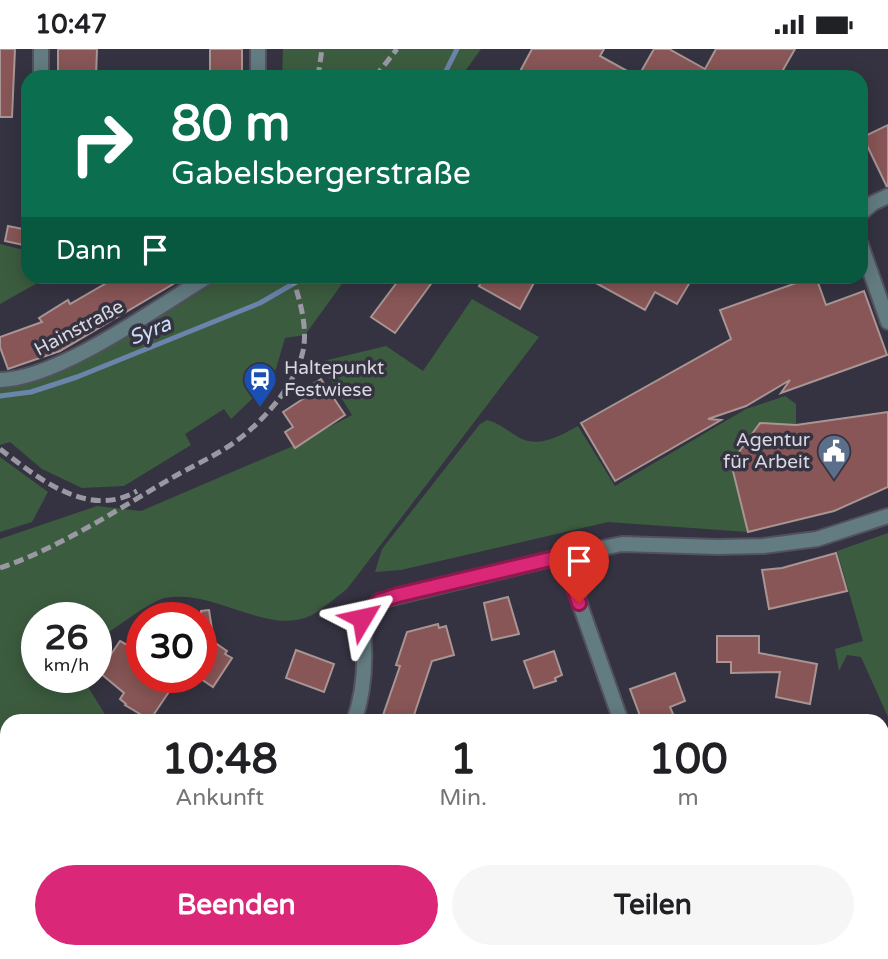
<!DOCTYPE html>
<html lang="de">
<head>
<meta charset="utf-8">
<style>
  body { margin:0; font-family:"Varela Round",sans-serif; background:#f6f6f6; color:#202124; height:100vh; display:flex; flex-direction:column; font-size:26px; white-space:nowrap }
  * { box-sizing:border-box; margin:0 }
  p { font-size:23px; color:#757577 }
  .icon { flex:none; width:38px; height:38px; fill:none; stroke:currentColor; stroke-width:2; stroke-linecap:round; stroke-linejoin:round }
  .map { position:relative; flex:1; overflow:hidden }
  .panel { position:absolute; left:0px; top:665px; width:889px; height:245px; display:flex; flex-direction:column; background:#fff; border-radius:21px 21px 0 0; box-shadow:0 4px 18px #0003 }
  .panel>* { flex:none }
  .banner { position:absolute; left:21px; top:21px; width:847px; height:214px; border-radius:21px; box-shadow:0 4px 18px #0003; background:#0b6e4f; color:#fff; overflow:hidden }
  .speed { position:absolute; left:21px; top:553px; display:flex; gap:14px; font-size:35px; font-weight:700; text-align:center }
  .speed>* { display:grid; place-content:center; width:91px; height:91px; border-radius:50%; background:#fff; box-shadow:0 4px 18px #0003; line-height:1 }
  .speed small { font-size:18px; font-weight:400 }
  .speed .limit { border:10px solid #d22; background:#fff; color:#111 }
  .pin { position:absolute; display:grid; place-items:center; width:60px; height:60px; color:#fff; margin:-72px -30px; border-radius:50% 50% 50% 0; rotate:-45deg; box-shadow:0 0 7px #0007 }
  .pin .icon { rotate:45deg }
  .me { position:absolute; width:77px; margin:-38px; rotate:54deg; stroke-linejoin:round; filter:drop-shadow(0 0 5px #0008) }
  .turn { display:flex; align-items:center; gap:24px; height:147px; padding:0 35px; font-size:32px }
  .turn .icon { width:91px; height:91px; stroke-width:2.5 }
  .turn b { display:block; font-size:49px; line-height:60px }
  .then { display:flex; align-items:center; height:66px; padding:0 35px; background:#0003; gap:14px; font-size:26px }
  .eta { display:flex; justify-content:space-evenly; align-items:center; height:119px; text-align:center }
  .eta b { font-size:42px; font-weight:700; line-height:49px }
  .cta { display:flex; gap:14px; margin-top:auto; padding:14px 35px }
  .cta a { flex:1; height:80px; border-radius:42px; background:#db2777; color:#fff; font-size:28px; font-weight:700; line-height:80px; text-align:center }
  .cta a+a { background:#f6f6f6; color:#202124 }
  .status { display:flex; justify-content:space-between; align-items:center; height:49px; padding:0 35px; background:#fff; direction:ltr }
  .status svg { height:19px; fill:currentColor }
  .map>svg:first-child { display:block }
  .green { fill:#3c5c3f }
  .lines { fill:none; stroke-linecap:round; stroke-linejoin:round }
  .stream { stroke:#6b84ab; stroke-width:5 }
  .building { fill:#885656; stroke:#a89594; stroke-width:2 }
  .street-casing { stroke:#53515e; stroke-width:18 }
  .street { stroke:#637c81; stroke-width:14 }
  .rail { stroke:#9998a3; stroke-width:5; stroke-dasharray:10 5; stroke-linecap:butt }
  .route-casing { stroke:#8e194d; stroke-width:18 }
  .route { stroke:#db2777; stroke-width:12 }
  .labels { text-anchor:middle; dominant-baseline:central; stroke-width:7; stroke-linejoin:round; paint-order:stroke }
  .street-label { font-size:19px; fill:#d9d8e1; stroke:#353341 }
  .poi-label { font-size:19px; fill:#d9d8e1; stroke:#353341; text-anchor:start }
  .water-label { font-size:21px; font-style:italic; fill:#cdddf6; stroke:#353341 }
</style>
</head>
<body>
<div class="status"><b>10:47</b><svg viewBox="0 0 49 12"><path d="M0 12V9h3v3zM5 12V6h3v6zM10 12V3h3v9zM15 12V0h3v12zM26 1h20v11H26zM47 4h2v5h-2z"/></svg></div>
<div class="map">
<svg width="888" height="910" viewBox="0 0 888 910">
  <rect width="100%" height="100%" fill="#353341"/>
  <!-- green -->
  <g class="green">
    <polygon points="283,0 481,0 461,28 282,28"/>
    <polygon points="0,195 28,202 28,228 48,228 0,255"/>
    <path d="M224 228H347L305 286 285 289 276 320 255 347 231 370 224 360 185 385 191 396 124 437 82 439 42 420 10 393 0 396V338C62 336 169 261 224 228Z"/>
    <path d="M472 250 539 288 347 540C336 548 324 559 312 566 267 588 216 539 165 549 152 551 110 583 96 592V569H37V628H82L109 672H7V903H128L117 910H0V490L97 457 141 462 293 397 352 366 319 313 386 297 423 322Z"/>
    <path d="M785 347 796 355V376L760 374 732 413 748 483 608 473 401 521 375 523 382 500 480 375 487 371C499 374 508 382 518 388 539 400 559 387 578 377L615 437 746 360Z"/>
    <polygon points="0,408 48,443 32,473 0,483"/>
    <polygon points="888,484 888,668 861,608 847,606 839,622 835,600 863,592 837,502"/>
    <polygon points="724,903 806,903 809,910 727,910"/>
  </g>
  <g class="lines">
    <!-- stream -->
    <g class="stream">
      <polyline points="443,28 457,0"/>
      <polyline points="0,347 31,343 77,328 260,254 305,228"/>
    </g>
  </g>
  <!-- building -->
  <g class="building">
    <polygon points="0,0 15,0 12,68 0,68"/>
    <polygon points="58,0 97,0 96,28 58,28"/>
    <rect x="210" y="0" width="32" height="28"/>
    <polygon points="532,0 604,0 600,7 638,28 654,0 669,0 705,20 716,0 795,0 779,28 517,28"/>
    <polygon points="888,76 888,137 887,138 863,88"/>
    <polygon points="8,177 28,181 28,197 5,192"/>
    <polygon points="117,228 185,228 60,302 8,320 0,298 0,288 42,273 39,269 68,251 70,255"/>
    <polygon points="401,228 436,228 395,284 371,268"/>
    <polygon points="484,228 537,228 520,260 479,237"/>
    <polygon points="585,228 693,228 677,255 655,243 645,261"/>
    <polygon points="813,228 816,228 826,256 864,242 887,306 781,344 790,331 746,357 708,370 721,371 615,432 581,374 731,290 720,261"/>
    <polygon points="321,330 345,366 295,399 285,383 293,378 283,363 312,344 308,338"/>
    <polygon points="888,363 888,438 834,462 748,483 731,414 760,374 796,376"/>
    <polygon points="836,504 847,542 769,560 762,521 782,519"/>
    <polygon points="508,548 519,585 492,591 484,554"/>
    <polygon points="209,561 214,593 227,602 225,605 232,609 213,638 201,630 201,562"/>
    <polygon points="438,575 439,579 446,577 454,606 432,612 412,672 381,672 400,617 396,616 407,583"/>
    <polygon points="717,587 759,587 759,604 817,615 810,655 776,648 780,623 731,624 731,613 717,613"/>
    <polygon points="120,592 142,604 142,628 179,628 150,671 125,656 126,655 120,650 124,644 99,623"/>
    <polygon points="296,601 334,615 324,643 286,629"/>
    <polygon points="554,602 562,626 555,629 556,632 534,639 524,612"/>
    <polygon points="675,624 685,652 670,658 676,672 642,672 630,640"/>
  </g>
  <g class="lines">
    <defs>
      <g id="street">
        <polyline points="41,28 41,0"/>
        <polyline points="258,28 258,0"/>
        <polyline points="861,164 873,154 888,147"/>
        <polyline points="861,196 888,273"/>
        <path d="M0 331C58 330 156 259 207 228"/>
        <polyline points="563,507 621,672"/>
        <path d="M354 672C366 639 366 603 362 569L379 552 563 507 622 495 718 498 763 497 817 490 888 467"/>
        <polyline points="882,785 888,786"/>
        <polyline points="704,903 706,910"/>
        <polyline points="130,910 140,903"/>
        <polyline points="227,910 231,903"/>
      </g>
    </defs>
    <!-- street casing -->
    <use href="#street" class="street-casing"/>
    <!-- street -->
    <use href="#street" class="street"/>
    <!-- rail -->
    <g class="rail">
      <polyline points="318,28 322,0"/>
      <polyline points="375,28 397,0"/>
      <path d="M0 400C37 428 88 471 137 442"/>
      <path d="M0 519C61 498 115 462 170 430 192 417 218 406 239 390 265 370 293 338 302 306 309 282 300 250 292 228"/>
    </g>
  </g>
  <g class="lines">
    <defs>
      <polyline id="route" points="362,569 379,552 398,546 563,507 579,554"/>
    </defs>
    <!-- route casing -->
    <use href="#route" class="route-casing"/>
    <!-- route -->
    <use href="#route" class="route"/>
  </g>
  <!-- icons -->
  <defs>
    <symbol id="station-pin" viewBox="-11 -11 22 30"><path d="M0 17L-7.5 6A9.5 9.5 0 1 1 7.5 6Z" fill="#1a4fb4" stroke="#353341"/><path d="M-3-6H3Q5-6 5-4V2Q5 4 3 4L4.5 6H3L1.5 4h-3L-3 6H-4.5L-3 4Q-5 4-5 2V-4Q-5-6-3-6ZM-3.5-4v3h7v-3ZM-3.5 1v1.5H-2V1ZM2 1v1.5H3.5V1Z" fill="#fff"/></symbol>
    <symbol id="civic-pin" viewBox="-11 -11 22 30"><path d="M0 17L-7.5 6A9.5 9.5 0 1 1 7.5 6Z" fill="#5c6f8a" stroke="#353341"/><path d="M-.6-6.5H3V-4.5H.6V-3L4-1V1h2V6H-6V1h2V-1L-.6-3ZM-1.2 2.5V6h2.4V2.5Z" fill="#fff"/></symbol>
  </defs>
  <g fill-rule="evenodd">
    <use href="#station-pin" x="241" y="311" width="38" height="52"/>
    <use href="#civic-pin" x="815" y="383" width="38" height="52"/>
  </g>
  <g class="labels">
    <!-- street labels -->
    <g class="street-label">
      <text transform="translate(79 279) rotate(-28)">Hainstraße</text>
    </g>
    <!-- poi labels -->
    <g class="poi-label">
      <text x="284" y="319">Haltepunkt<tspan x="284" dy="22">Festwiese</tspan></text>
      <text x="810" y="391" text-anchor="end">Agentur<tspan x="810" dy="22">für Arbeit</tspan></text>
    </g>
    <!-- water labels -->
    <g class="water-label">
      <text transform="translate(150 282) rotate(-22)">Syra</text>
    </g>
  </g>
</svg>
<div class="speed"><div>26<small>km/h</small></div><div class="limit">30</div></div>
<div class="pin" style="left:579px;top:554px;background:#d93025"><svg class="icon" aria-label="arrive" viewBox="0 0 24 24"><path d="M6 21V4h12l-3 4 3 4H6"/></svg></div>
<svg class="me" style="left:362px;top:569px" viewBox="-20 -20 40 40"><path d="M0-17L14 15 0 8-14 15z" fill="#db2777" stroke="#fff" stroke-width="4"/></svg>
<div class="banner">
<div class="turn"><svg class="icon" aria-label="right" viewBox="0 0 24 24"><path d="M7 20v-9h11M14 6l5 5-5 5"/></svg><div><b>80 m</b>Gabelsbergerstraße</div></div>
<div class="then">Dann<svg class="icon" aria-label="arrive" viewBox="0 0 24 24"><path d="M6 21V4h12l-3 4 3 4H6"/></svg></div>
</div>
<section class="panel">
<div class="eta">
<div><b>10:48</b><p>Ankunft</p></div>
<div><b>1</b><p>Min.</p></div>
<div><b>100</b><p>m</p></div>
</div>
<div class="cta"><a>Beenden</a><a>Teilen</a></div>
</section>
</div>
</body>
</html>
